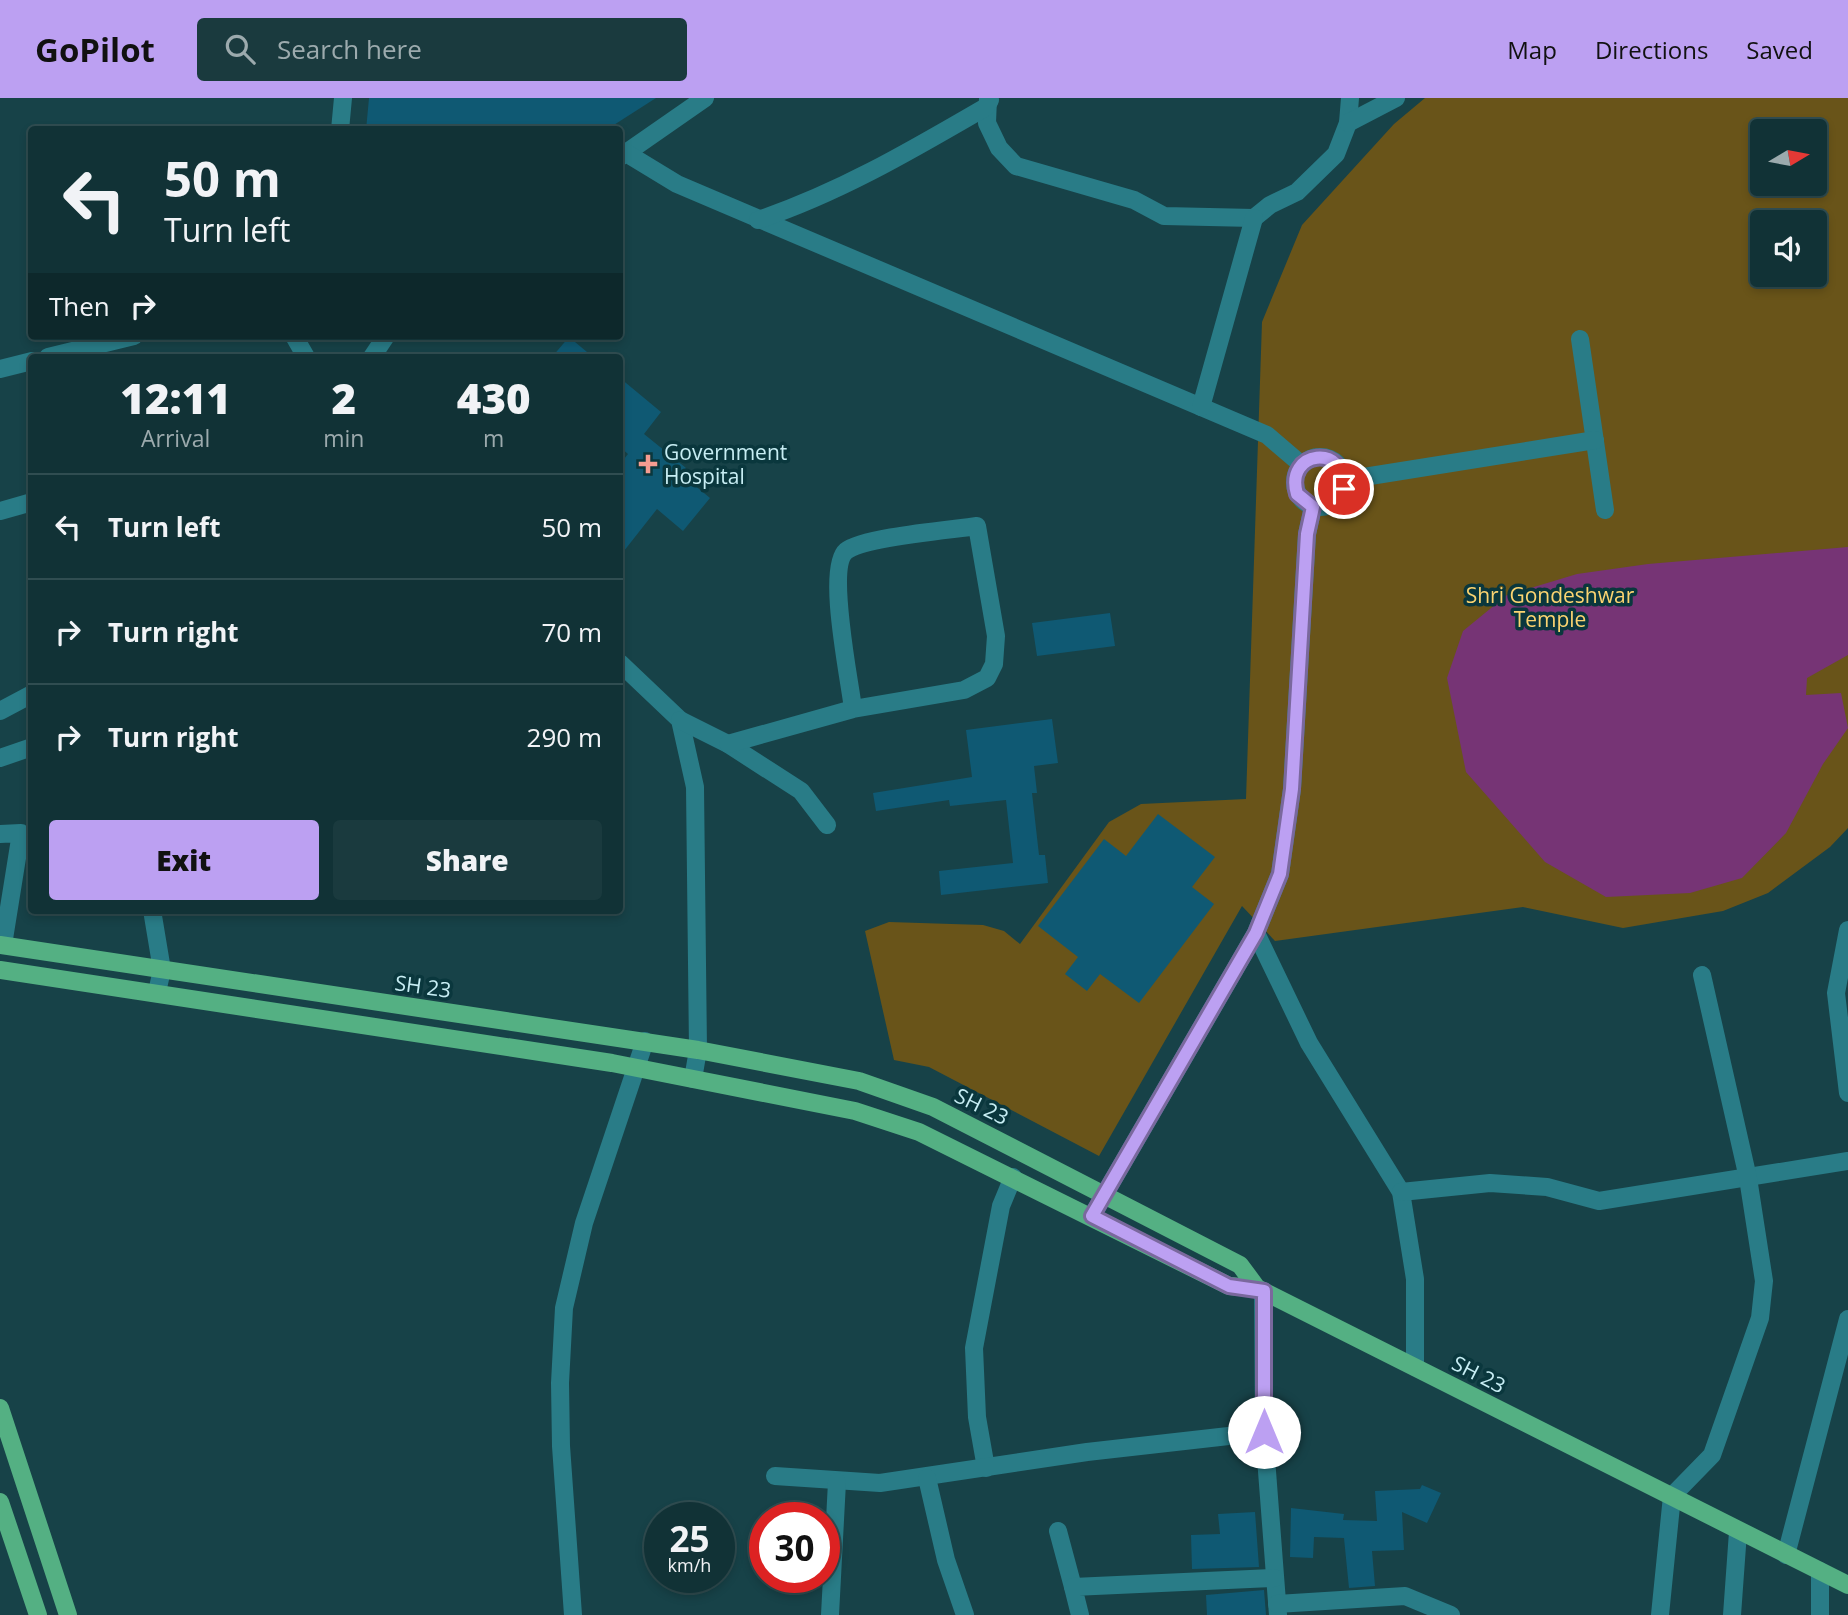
<!DOCTYPE html>
<html lang="en">
<head>
<meta charset="utf-8">
<style>
  body { margin:0; font-family:"Open Sans",sans-serif; background:#1a3a3e; color:#f1f3f6; height:100vh; display:flex; flex-direction:column; font-size:26px; white-space:nowrap }
  * { box-sizing:border-box; margin:0 }
  p { font-size:23px; color:#9caaad }
  .icon { flex:none; width:38px; height:38px; fill:none; stroke:currentColor; stroke-width:2; stroke-linecap:round; stroke-linejoin:round }
  .map { position:relative; flex:1; overflow:hidden }
  .sheet { position:absolute; left:28px; top:256px; width:595px; height:560px; display:flex; flex-direction:column; background:#113236; border-radius:7px; box-shadow:0 4px 10px #0003,0 0 0 2px #304d51 }
  .sheet>* { flex:none }
  .hud { position:absolute; left:28px; top:28px; width:595px; height:214px; border-radius:7px; box-shadow:0 4px 10px #0003,0 0 0 2px #304d51; background:#113236; color:#f1f3f6; overflow:hidden }
  .needle { width:46px; rotate:80deg }
  .buttons { position:absolute; left:1750px; top:21px; display:grid; gap:14px }
  .buttons a { display:grid; place-items:center; width:77px; height:77px; border-radius:7px; background:#113236; box-shadow:0 4px 10px #0003,0 0 0 2px #304d51; font-size:35px }
  .speed { position:absolute; left:644px; top:1404px; display:flex; gap:14px; font-size:35px; font-weight:700; text-align:center }
  .speed>* { display:grid; place-content:center; width:91px; height:91px; border-radius:50%; background:#113236; box-shadow:0 4px 10px #0003,0 0 0 2px #304d51; line-height:1 }
  .speed small { font-size:18px; font-weight:400 }
  .speed .limit { border:10px solid #d22; background:#fff; color:#111 }
  .pin { position:absolute; display:grid; place-items:center; width:60px; height:60px; color:#fff; margin:-30px; border:4px solid #fff; border-radius:50%; box-shadow:0 2px 7px #0007 }
  .me { position:absolute; width:77px; margin:-38px; rotate:0deg; stroke-linejoin:round; filter:drop-shadow(0 0 5px #0008) }
  .turn { display:flex; align-items:center; gap:24px; height:147px; padding:0 21px; font-size:32px }
  .turn .icon { width:91px; height:91px; stroke-width:2.5 }
  .turn b { display:block; font-size:49px; line-height:60px }
  .then { display:flex; align-items:center; height:66px; padding:0 21px; background:#0003; gap:14px; font-size:26px }
  .eta { display:flex; justify-content:space-evenly; align-items:center; height:119px; text-align:center }
  .eta b { font-size:42px; font-weight:800; line-height:49px }
  .action { display:flex; gap:14px; margin-top:auto; padding:14px 21px }
  .action a { flex:1; height:80px; border-radius:7px; background:#bca0f2; color:#111; font-size:28px; font-weight:800; line-height:80px; text-align:center }
  .action a+a { background:#1a3a3e; color:#f1f3f6 }
  ul { padding:0; list-style:none }
  li { display:flex; align-items:center; gap:21px; height:105px; padding:0 21px; border-top:2px solid #304d51 }
  li div { flex:1 }
  li b { display:block; font-size:26px }
  li em { font-style:normal }
  header { display:flex; align-items:center; gap:42px; box-sizing:border-box; height:98px; padding:0 35px; background:#bca0f2; color:#111 }
  header strong { font-size:33px }
  nav { display:flex; gap:38px; margin-inline-start:auto; font-size:24px }
  .search { width:490px; height:63px; background:#1a3a3e; display:flex; align-items:center; gap:18px; box-sizing:border-box; padding:0 24px; border-radius:7px; color:#9caaad; font-size:26px }
  .map>svg:first-child { display:block }
  .green { fill:#695419; fill-rule:evenodd }
  .water { fill:#763475 }
  .building { fill:#0f5973 }
  .lines { fill:none; stroke-linecap:round; stroke-linejoin:round }
  .street { stroke:#297c87; stroke-width:18 }
  .primary { stroke:#54b083; stroke-width:18 }
  .route-casing { stroke:#7a689d; stroke-width:18 }
  .route { stroke:#bca0f2; stroke-width:12 }
  .poi-dot { fill:#f59c91; stroke:#0a373d; stroke-width:2.5 }
  .labels { text-anchor:middle; dominant-baseline:central; stroke-width:7; stroke-linejoin:round; paint-order:stroke }
  .poi-label { font-size:21px; fill:#c7edf3; stroke:#0a373d; text-anchor:start }
  .park-label { font-size:21px; fill:#fbd471; stroke:#0a373d }
  .street-label { font-size:21px; fill:#c7edf3; stroke:#0a373d }
</style>
</head>
<body>
<header>
<strong>GoPilot</strong>
<div class="search"><svg class="icon" aria-label="search" viewBox="0 0 24 24"><circle cx="10" cy="10" r="6"/><path d="M15 15l6 6"/></svg>Search here</div>
<nav><a>Map</a><a>Directions</a><a>Saved</a></nav>
</header>
<div class="map">
<svg width="1848" height="1517" viewBox="0 0 1848 1517">
  <rect width="100%" height="100%" fill="#174248"/>
  <!-- green -->
  <path class="green" d="M1425 0H1848V730L1830 749 1768 795 1723 813 1623 830 1523 809 1275 843 1242 808 1099 1058 929 969 894 962 865 833 889 824 983 827 1004 833 1020 846 1109 724 1141 706 1246 701 1262 224 1302 127 1394 26ZM1762 33H1815V86H1762ZM1762 124H1815V177H1762Z"/>
  <!-- water -->
  <polygon class="water" points="1848,449 1848,557 1807,580 1806,597 1841,595 1848,630 1823,666 1786,735 1742,780 1690,795 1606,799 1545,764 1466,674 1447,580 1463,533 1507,497 1577,476 1648,466"/>
  <!-- building -->
  <g class="building">
    <polygon points="369,0 656,0 606,32 366,32"/>
    <polygon points="569,239 593,259 552,259"/>
    <polygon points="620,280 661,314 644,336 686,370 681,376 710,400 683,433 657,411 620,458 620,366 628,356 620,349"/>
    <polygon points="1110,515 1115,548 1037,558 1032,525"/>
    <polygon points="1052,621 1058,665 1034,668 1037,695 1032,695 1039,757 1045,757 1048,785 941,797 939,773 1013,765 1006,702 950,708 949,702 876,713 873,695 972,679 966,632"/>
    <polygon points="1158,716 1215,759 1192,789 1214,806 1139,905 1100,876 1087,893 1065,876 1078,859 1038,828 1104,741 1126,758"/>
    <polygon points="1422,1387 1441,1395 1427,1425 1402,1414 1404,1452 1372,1453 1375,1488 1349,1490 1344,1440 1314,1439 1313,1460 1290,1459 1291,1410 1344,1416 1343,1422 1377,1423 1375,1393 1420,1391"/>
    <polygon points="1255,1414 1259,1469 1192,1471 1191,1437 1220,1436 1218,1416"/>
    <polygon points="1264,1492 1266,1517 1207,1517 1206,1497"/>
  </g>
  <g class="lines">
    <!-- street -->
    <g class="street">
      <polyline points="988,0 987,25 999,50 1016,68 1134,102 1164,118 1254,120 1270,107 1297,94 1336,56 1348,25 1350,0"/>
      <polyline points="1348,25 1396,0"/>
      <polyline points="340,32 343,0"/>
      <polyline points="626,55 705,0"/>
      <polyline points="620,59 626,55 677,86 1267,337 1302,367"/>
      <path d="M758 122C839 95 912 52 986 9L990 2"/>
      <polyline points="294,238 306,259"/>
      <polyline points="1580,241 1605,412"/>
      <polyline points="48,259 134,238"/>
      <polyline points="372,259 386,238"/>
      <polyline points="0,271 32,263"/>
      <polyline points="1201,309 1254,120"/>
      <circle cx="1320" cy="384" r="25"/>
      <polyline points="1345,382 1595,342"/>
      <polyline points="0,413 32,404"/>
      <polyline points="620,565 680,622 695,689 698,952 693,981"/>
      <polyline points="0,613 32,596"/>
      <polyline points="680,622 728,646 801,693 827,727"/>
      <path d="M728 646 853 611 964 592 987 580 994 566 996 538 977 428C950 432 863 439 846 453 826 470 850 583 853 611"/>
      <polyline points="0,660 32,649"/>
      <polyline points="0,736 21,735 3,847"/>
      <polyline points="152,812 162,872 157,894"/>
      <polyline points="1848,832 1836,895 1848,995"/>
      <polyline points="1256,835 1309,945 1401,1094 1415,1181 1415,1269"/>
      <polyline points="1401,1094 1490,1085 1547,1089 1599,1103 1848,1063"/>
      <polyline points="1092,1118 1256,835 1280,776 1292,691 1307,436 1313,409"/>
      <polyline points="1263,1193 1264,1334 1278,1517"/>
      <polyline points="986,1370 977,1319 974,1250 1001,1108 1013,1079"/>
      <polyline points="775,1378 880,1385 1087,1354 1264,1334"/>
      <polyline points="927,1380 946,1462 965,1517"/>
      <polyline points="1058,1433 1073,1489"/>
      <polyline points="1786,1457 1848,1221"/>
      <polyline points="1277,1506 1405,1498 1451,1517"/>
      <polyline points="573,1517 561,1348 560,1285 564,1210 584,1125 645,943"/>
      <polyline points="830,1517 837,1384"/>
      <polyline points="1080,1517 1073,1489 1274,1480"/>
      <polyline points="1660,1517 1672,1398 1712,1357 1760,1220 1764,1183 1748,1080 1702,877"/>
      <polyline points="1732,1517 1738,1434"/>
      <polyline points="1820,1517 1820,1473"/>
    </g>
    <!-- primary -->
    <g class="primary">
      <polyline points="0,847 698,952 859,983 933,1009 1240,1167 1257,1190 1848,1487"/>
      <polyline points="0,872 612,965 855,1013 919,1034 1229,1188 1257,1190"/>
      <polyline points="0,1310 68,1517"/>
      <polyline points="0,1404 38,1517"/>
    </g>
  </g>
  <g class="lines">
    <defs>
      <path id="route" d="M1264 1334V1193L1229 1188 1092 1118 1256 835 1280 776 1292 691 1307 436 1313 409 1297 396C1284 352 1347 345 1344 391"/>
    </defs>
    <!-- route casing -->
    <use href="#route" class="route-casing"/>
    <!-- route -->
    <use href="#route" class="route"/>
  </g>
  <!-- markers -->
  <path class="poi-dot" d="M644.5 355.5h7v7h7v7h-7v7h-7v-7h-7v-7h7z"/>
  <g class="labels">
    <!-- poi labels -->
    <g class="poi-label">
      <text x="664" y="354">Government<tspan x="664" dy="24">Hospital</tspan></text>
    </g>
    <!-- park labels -->
    <g class="park-label">
      <text x="1550" y="497">Shri Gondeshwar<tspan x="1550" dy="24">Temple</tspan></text>
    </g>
    <!-- street labels -->
    <g class="street-label">
      <text transform="translate(423 888) rotate(8)">SH 23</text>
      <text transform="translate(982 1008) rotate(26)">SH 23</text>
      <text transform="translate(1479 1276) rotate(27)">SH 23</text>
    </g>
  </g>
</svg>
<div class="buttons">
<a><svg class="needle" viewBox="-14 -14 28 28"><path d="M0-13l5 13h-10z" fill="#e53935"/><path d="M0 13l5-13h-10z" fill="#9caaad"/></svg></a>
<a><svg class="icon" aria-label="sound" viewBox="0 0 24 24"><path d="M4 9h4l5-4v14l-5-4H4zM17 9q2 3 0 6"/></svg></a>
</div>
<div class="speed"><div>25<small>km/h</small></div><div class="limit">30</div></div>
<div class="pin" style="left:1344px;top:391px;background:#d93025"><svg class="icon" aria-label="arrive" viewBox="0 0 24 24"><path d="M6 21V4h12l-3 4 3 4H6"/></svg></div>
<svg class="me" style="left:1264px;top:1334px" viewBox="-20 -20 40 40"><circle r="19" fill="#fff"/><path d="M0-13L10 11 0 6-10 11z" fill="#bca0f2"/></svg>
<div class="hud">
<div class="turn"><svg class="icon" aria-label="left" viewBox="0 0 24 24"><path d="M17 20v-9H6M10 6l-5 5 5 5"/></svg><div><b>50 m</b>Turn left</div></div>
<div class="then">Then<svg class="icon" aria-label="right" viewBox="0 0 24 24"><path d="M7 20v-9h11M14 6l5 5-5 5"/></svg></div>
</div>
<section class="sheet">
<div class="eta">
<div><b>12:11</b><p>Arrival</p></div>
<div><b>2</b><p>min</p></div>
<div><b>430</b><p>m</p></div>
</div>
<ul>
<li><svg class="icon" aria-label="left" viewBox="0 0 24 24"><path d="M17 20v-9H6M10 6l-5 5 5 5"/></svg><div><b>Turn left</b></div><em>50 m</em></li>
<li><svg class="icon" aria-label="right" viewBox="0 0 24 24"><path d="M7 20v-9h11M14 6l5 5-5 5"/></svg><div><b>Turn right</b></div><em>70 m</em></li>
<li><svg class="icon" aria-label="right" viewBox="0 0 24 24"><path d="M7 20v-9h11M14 6l5 5-5 5"/></svg><div><b>Turn right</b></div><em>290 m</em></li>
</ul>
<div class="action"><a>Exit</a><a>Share</a></div>
</section>
</div>
</body>
</html>
